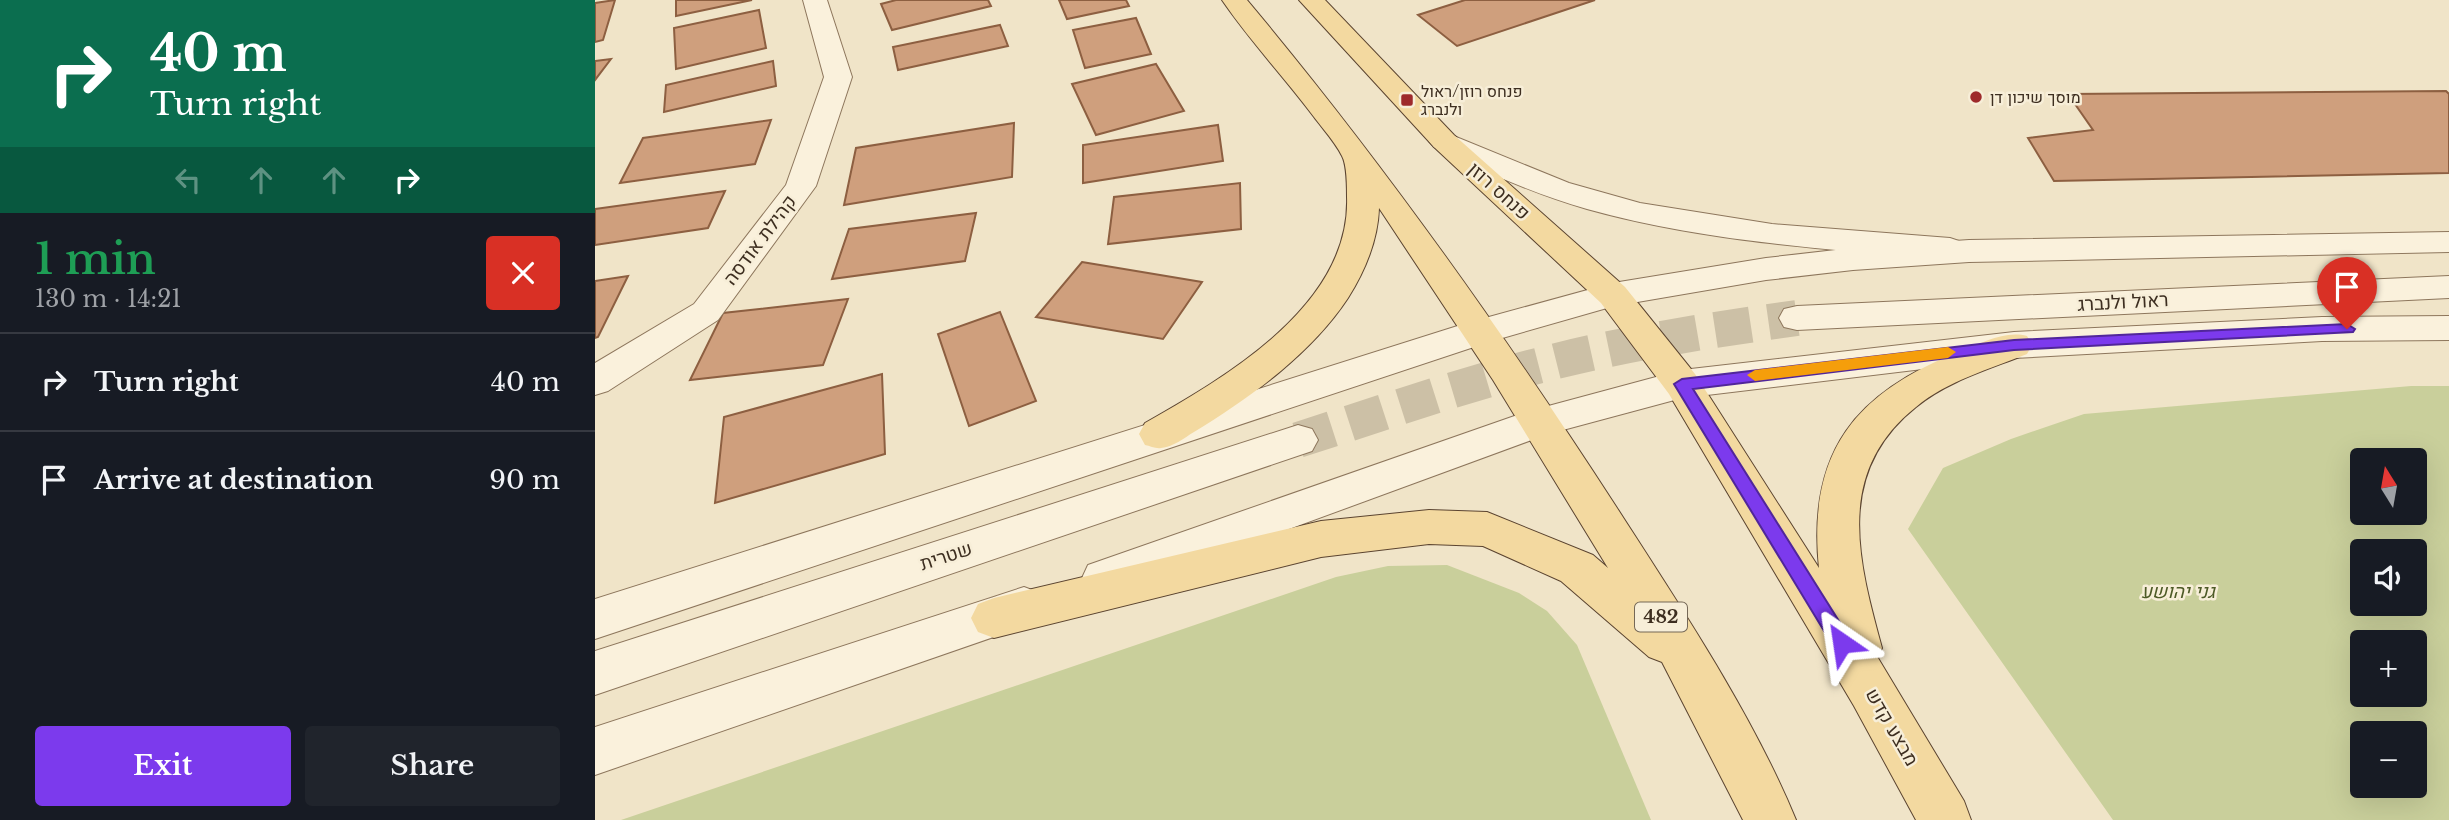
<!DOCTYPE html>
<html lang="en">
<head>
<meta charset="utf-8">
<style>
  body { margin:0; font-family:"Libre Baskerville",Heebo,serif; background:#20242c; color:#f1f3f6; height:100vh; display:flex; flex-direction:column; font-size:26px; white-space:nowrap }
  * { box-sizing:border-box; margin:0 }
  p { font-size:23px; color:#9ea1a6 }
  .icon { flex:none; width:38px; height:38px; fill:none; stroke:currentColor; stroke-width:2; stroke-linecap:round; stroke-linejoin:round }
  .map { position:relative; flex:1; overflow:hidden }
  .details { display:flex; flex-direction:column; background:#171b24; width:595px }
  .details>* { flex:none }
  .banner { background:#0b6e4f; color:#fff; overflow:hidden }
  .needle { width:46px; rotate:349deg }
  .controls { position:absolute; left:1755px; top:448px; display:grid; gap:14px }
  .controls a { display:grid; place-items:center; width:77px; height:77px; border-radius:7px; background:#171b24; box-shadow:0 7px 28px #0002; font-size:35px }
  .pin { position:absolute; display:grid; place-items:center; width:60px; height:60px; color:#fff; margin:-72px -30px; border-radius:50% 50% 50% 0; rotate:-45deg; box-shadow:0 0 7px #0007 }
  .pin .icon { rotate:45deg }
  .me { position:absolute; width:77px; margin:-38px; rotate:328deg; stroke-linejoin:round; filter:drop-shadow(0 0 5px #0008) }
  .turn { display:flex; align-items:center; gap:24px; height:147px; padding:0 35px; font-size:32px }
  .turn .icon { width:91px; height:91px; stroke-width:2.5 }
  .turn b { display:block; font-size:49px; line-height:60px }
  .lanes { display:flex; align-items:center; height:66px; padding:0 35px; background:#0003; justify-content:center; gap:35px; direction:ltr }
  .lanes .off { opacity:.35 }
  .round { display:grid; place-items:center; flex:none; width:74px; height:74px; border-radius:7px; background:#20242c }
  .headline { display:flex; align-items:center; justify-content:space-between; height:119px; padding:0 35px }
  h1 { font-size:42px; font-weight:600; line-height:52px; color:#1e9e55 }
  .action { display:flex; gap:14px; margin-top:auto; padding:14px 35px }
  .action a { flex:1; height:80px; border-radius:7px; background:#7c3aed; color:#fff; font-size:28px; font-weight:600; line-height:80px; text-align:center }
  .action a+a { background:#20242c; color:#f1f3f6 }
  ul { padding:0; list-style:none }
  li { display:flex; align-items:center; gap:21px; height:98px; padding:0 35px; border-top:2px solid #363941 }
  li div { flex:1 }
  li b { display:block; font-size:26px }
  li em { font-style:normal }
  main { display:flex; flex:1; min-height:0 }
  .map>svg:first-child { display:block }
  .green { fill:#c9cf9b; fill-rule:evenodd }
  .building { fill:#cf9f7d; stroke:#8d5f41; stroke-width:2 }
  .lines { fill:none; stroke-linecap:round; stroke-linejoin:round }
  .tertiary-tunnel { stroke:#ccc0a6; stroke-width:36; stroke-dasharray:36 18; stroke-linecap:butt }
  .pedestrian-casing { stroke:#8d765c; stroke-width:2 }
  .minor-casing { stroke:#8d765c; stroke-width:2 }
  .tertiary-casing { stroke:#8d765c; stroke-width:2 }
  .primary-casing { stroke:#5b4430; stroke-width:2 }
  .pedestrian { fill:#faf1dc; fill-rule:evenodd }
  .minor { fill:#faf1dc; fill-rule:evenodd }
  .tertiary { fill:#faf1dc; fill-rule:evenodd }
  .primary { fill:#f3d9a0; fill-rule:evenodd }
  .route { fill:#7c3aed; stroke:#51269a; stroke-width:2 }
  .slow { fill:#f59e0b }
  .poi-dot { fill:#9e2a2b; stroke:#f7eed8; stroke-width:2.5 }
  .labels { text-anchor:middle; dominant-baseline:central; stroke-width:5; stroke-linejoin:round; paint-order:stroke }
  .far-poi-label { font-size:16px; fill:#3d2e20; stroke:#f7eed8; text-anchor:start }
  .shield { fill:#f7eed8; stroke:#756857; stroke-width:2 }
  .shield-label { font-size:18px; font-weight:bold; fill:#3d2e20 }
  .street-label { font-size:19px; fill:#3d2e20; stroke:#f7eed8 }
  .park-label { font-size:19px; font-style:italic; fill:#4d5a26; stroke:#f7eed8 }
</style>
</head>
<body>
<main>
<section class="details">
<div class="banner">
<div class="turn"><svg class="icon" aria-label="right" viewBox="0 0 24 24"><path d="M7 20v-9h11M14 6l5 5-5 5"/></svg><div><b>40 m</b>Turn right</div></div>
<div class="lanes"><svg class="icon off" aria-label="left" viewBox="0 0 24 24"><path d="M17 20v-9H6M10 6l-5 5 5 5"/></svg><svg class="icon off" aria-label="ahead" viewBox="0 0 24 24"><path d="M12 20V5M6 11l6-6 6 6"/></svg><svg class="icon off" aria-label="ahead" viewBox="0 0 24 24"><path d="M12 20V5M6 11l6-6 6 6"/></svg><svg class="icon" aria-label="right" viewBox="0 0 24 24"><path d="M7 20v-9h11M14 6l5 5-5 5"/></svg></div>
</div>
<div class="headline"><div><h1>1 min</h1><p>130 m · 14:21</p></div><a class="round" style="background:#d93025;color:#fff"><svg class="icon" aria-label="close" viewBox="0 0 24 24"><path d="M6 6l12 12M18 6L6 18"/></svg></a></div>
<ul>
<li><svg class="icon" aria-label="right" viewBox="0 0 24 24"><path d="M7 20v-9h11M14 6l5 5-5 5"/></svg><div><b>Turn right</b></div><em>40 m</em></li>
<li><svg class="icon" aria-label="arrive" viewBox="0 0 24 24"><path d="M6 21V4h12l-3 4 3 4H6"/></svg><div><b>Arrive at destination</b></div><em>90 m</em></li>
</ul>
<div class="action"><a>Exit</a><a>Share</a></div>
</section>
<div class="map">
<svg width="1854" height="820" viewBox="0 0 1854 820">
  <rect width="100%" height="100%" fill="#f0e4c8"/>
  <!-- green -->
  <g class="green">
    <path d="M1816 386H1854V820H1518L1313 529 1348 468 1416 439 1489 414ZM1768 460H1820V513H1768ZM1768 551H1820V604H1768ZM1768 642H1820V695H1768ZM1768 733H1820V786H1768Z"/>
    <polygon points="852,565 924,593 952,611 982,645 1056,820 26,820 741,577 793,566"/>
  </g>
  <!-- building -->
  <g class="building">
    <polygon points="20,0 8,40 0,42 0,3"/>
    <polygon points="81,0 157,0 81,16"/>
    <polygon points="301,0 393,0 396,6 297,30 286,4"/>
    <polygon points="464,0 531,0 534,6 472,19"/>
    <polygon points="870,0 1000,0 862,46 823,15"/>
    <polygon points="164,10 171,48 81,69 79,28"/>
    <polygon points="541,18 556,54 490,68 478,30"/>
    <polygon points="405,25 413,46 303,70 298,47"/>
    <polygon points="16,59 0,80 0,61"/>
    <polygon points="178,61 181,86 69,112 71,85"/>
    <polygon points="561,64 589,111 501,135 477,84"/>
    <polygon points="1851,91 1854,94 1854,173 1459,181 1433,138 1498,130 1473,94"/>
    <polygon points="176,120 160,164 25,183 48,138"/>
    <polygon points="419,123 417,177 249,205 261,148"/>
    <polygon points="623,125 628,161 488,183 488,145"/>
    <polygon points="645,183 646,229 513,244 519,197"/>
    <polygon points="130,191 113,228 0,245 0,209"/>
    <polygon points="381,213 370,261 237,279 254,229"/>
    <polygon points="487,262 607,282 568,339 441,317"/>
    <polygon points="33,276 3,337 0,338 0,281"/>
    <polygon points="253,299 228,365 95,380 128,313"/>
    <polygon points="405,312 441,401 374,426 343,334"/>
    <polygon points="287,374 290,454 120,503 129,417"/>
  </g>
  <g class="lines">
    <!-- tertiary-tunnel -->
    <path class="tertiary-tunnel" d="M703 440C784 414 864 386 946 365 1030 343 1116 330 1202 318"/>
    <defs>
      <path id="pedestrian" d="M849 132 974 183 1045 203 1177 224 1355 238 1367 242 1372 249 1367 256 1355 260C1233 249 1110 242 992 209 939 194 888 171 839 147L834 141 839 135Z"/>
      <polygon id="minor" points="208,0 232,0 257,77 221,186 123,320 13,391 0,395 0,363 99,304 191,185 229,77"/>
      <g id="tertiary">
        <polygon points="1854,232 1854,252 1374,262 1258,270 1171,280 1019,306 897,341 0,639 0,599 872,323 1018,283 1171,258 1258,248 1374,240"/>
        <polygon points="1854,276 1854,298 1202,330 1189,327 1184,318 1189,309 1202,306"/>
        <polygon points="1854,316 1854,340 1727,341 1419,358 1087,398 953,434 509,597 493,591 487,578 493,565 931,412 1087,370 1419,332 1727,317"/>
        <polygon points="703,425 717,429 723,440 717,451 0,695 0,651"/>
        <polygon points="429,587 445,593 452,607 445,621 0,775 0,727"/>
      </g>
      <g id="primary">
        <path d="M627 0H652C787 161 908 332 1022 508 1085 606 1157 713 1201 820H1148L1067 662 1054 657 966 581 888 546 834 544 726 557 399 638 383 632 376 618 383 604 399 598 726 521 834 510 892 512 998 555 1013 568 898 380 784 208C783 240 770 271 753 298 716 354 656 397 599 432 589 438 578 447 566 448 561 449 555 446 550 445L544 434 550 423C631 377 756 305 752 197 752 185 752 165 747 156 740 142 728 129 719 117 689 77 655 41 627 0Z"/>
        <path d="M704 0H730L859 135 1030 287 1100 374 1224 568C1212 451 1261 392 1366 351 1387 343 1410 330 1432 336L1437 345 1432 354C1395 369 1352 381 1321 407 1239 472 1263 560 1287 648L1283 658 1369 801 1376 820H1321L1259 706 1074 394 1006 303 839 147Z"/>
      </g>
    </defs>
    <!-- pedestrian casing -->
    <use href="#pedestrian" class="pedestrian-casing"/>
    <!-- minor casing -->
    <use href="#minor" class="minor-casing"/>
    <!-- tertiary casing -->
    <use href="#tertiary" class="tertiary-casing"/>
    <!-- primary casing -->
    <use href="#primary" class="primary-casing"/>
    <!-- pedestrian -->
    <use href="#pedestrian" class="pedestrian"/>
    <!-- minor -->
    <use href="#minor" class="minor"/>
    <!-- tertiary -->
    <use href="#tertiary" class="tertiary"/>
    <!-- primary -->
    <use href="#primary" class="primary"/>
  </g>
  <!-- route -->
  <polygon class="route" points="1752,324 1760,329 1758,332 1419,350 1098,389 1254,637 1257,643 1254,649 1247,652 1240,649 1079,384 1087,379 1419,340"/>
  <!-- slow -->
  <polygon class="slow" points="1353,347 1361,352 1353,358 1160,381 1152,375 1160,370"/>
  <!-- markers -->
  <g class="poi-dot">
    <circle cx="1381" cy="97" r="7"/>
    <rect x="805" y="93" width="14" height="14" rx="3.5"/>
  </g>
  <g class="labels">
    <!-- far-poi labels -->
    <g class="far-poi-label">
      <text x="826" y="91">פנחס רוזן/ראול<tspan x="826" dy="18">ולנברג</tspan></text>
      <text x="1395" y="97">מוסך שיכון דן</text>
    </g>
    <!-- shield labels -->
    <rect class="shield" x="1040" y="602.5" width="52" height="29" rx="5"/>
    <g class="shield-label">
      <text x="1066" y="617">482</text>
    </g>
    <!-- street labels -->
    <g class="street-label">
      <text transform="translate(904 191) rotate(42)">פנחס רוזן</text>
      <text transform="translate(165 240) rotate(-53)">קהילת אודסה</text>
      <text transform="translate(1528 302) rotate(-3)">ראול ולנברג</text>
      <text transform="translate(351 556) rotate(-18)">שטרית</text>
      <text transform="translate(1297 727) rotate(60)">מבצע קדש</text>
    </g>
    <!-- park labels -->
    <g class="park-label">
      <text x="1583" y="591">גני יהושע</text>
    </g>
  </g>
</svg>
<div class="controls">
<a><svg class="needle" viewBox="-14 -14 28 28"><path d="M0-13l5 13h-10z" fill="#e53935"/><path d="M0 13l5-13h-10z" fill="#9ea1a6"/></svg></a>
<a><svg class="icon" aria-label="sound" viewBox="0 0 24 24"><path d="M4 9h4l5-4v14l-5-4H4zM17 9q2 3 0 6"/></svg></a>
<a>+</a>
<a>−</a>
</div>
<div class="pin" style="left:1752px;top:329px;background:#d93025"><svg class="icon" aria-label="arrive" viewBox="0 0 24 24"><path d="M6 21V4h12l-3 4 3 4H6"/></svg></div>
<svg class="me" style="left:1247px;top:643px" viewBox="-20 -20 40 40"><path d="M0-17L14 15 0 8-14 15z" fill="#7c3aed" stroke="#fff" stroke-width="4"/></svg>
</div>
</main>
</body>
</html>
